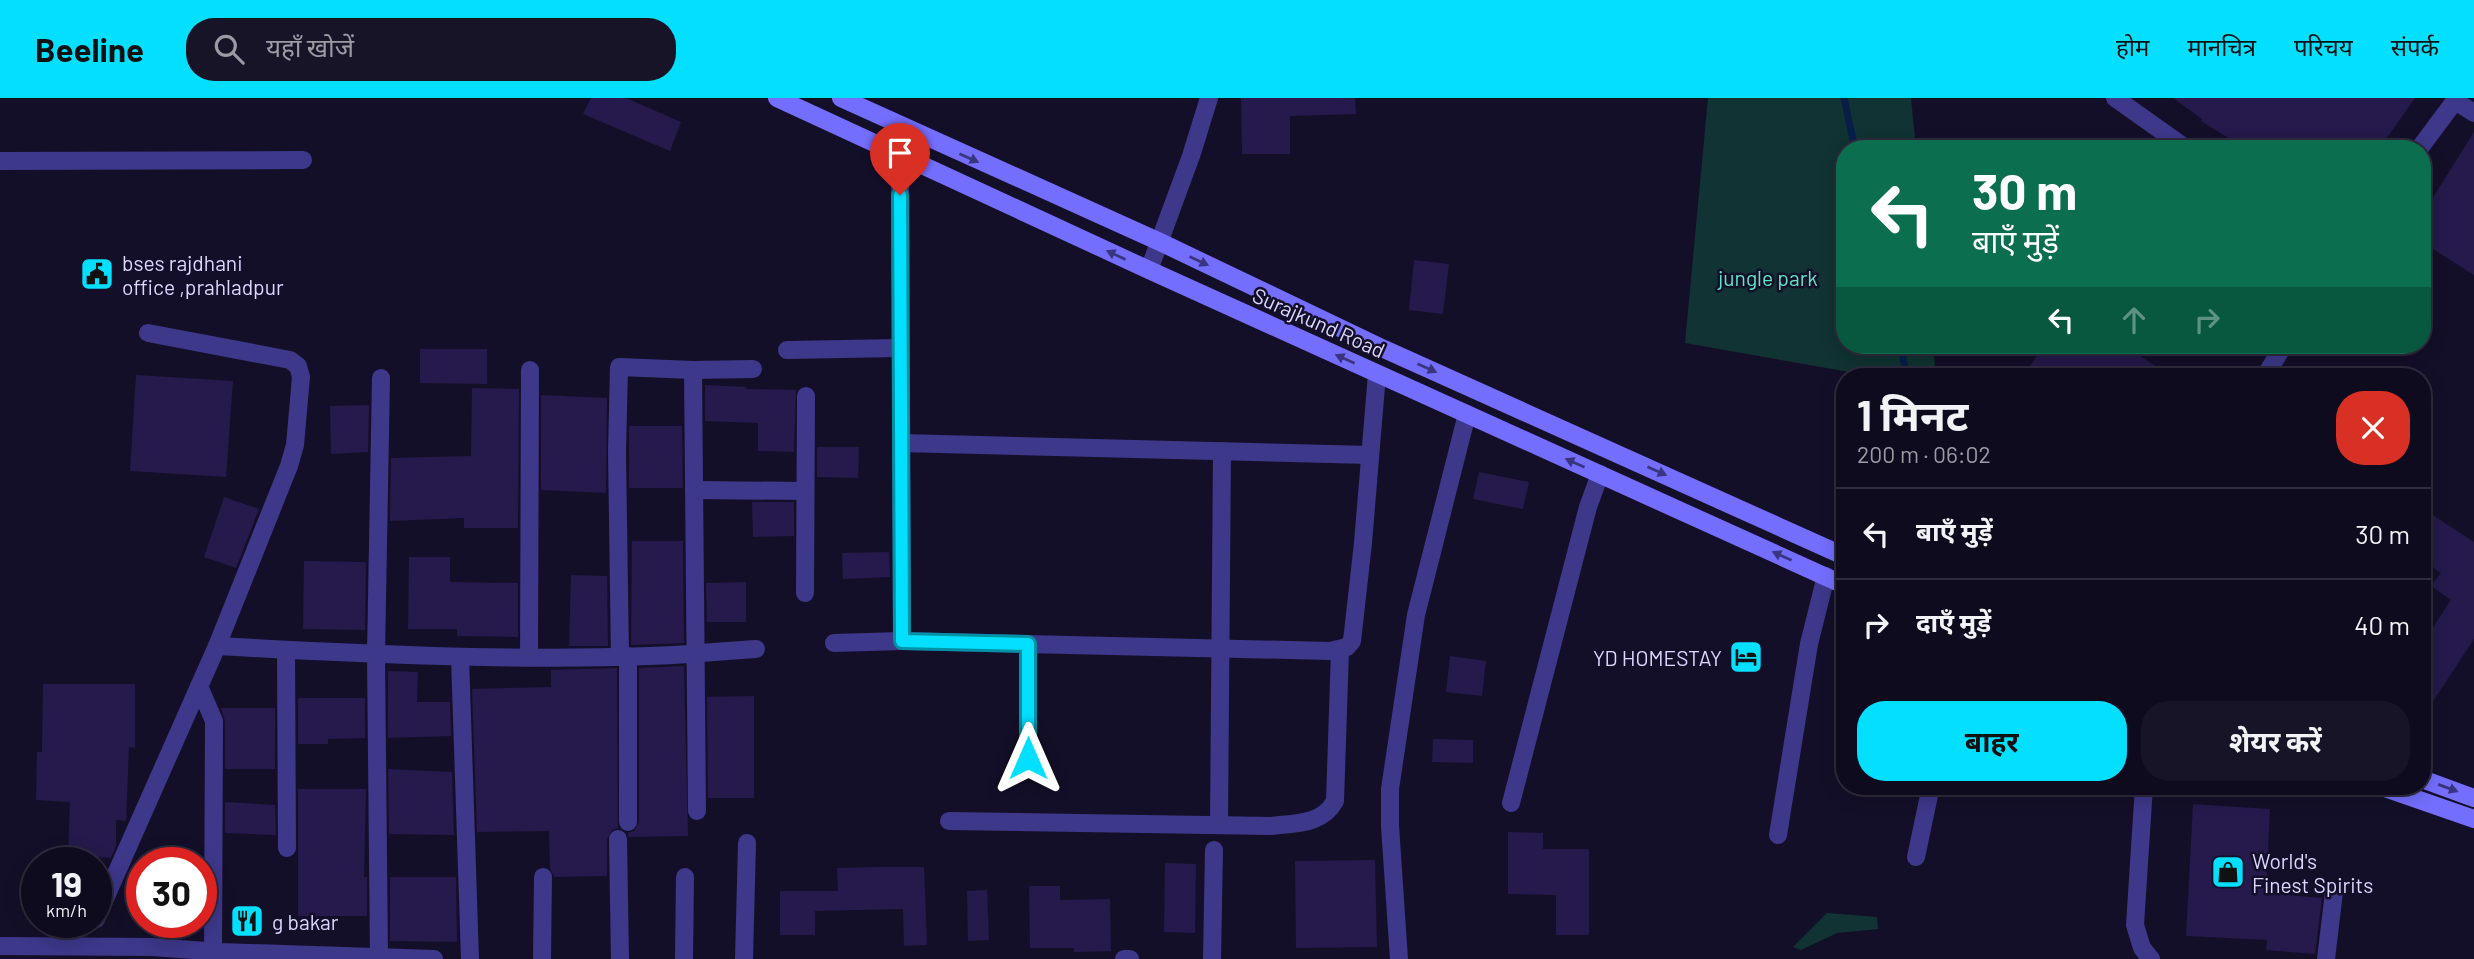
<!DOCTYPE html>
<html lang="hi">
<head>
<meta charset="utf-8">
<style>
  body { margin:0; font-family:Barlow,"Noto Sans Devanagari",sans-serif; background:#181428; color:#f1f3f6; height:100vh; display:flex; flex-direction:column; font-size:26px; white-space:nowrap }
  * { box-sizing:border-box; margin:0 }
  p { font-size:23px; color:#9b9ba4 }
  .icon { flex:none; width:38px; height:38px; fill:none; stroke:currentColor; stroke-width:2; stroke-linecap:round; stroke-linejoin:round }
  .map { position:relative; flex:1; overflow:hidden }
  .sheet { position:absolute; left:1836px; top:270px; width:595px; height:427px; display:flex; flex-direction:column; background:#0f0b1f; border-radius:28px; box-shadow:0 4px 18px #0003,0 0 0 2px #2f2b3d }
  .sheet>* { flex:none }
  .top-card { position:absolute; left:1836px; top:42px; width:595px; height:214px; border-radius:28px; box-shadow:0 4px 18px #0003,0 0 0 2px #2f2b3d; background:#0b6e4f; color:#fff; overflow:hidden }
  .speed { position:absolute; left:21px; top:749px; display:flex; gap:14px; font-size:35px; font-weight:700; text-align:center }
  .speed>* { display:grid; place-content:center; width:91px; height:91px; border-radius:50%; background:#0f0b1f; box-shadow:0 4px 18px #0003,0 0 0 2px #2f2b3d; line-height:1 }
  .speed small { font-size:18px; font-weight:400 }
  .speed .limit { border:10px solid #d22; background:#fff; color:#111 }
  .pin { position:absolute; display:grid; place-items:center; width:60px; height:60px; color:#fff; margin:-72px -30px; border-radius:50% 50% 50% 0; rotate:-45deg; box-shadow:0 0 7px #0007 }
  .pin .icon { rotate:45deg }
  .me { position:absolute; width:77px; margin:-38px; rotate:0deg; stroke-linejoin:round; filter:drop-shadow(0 0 5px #0008) }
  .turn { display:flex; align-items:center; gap:24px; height:147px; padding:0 21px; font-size:32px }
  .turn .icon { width:91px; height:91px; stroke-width:2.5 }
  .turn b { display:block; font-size:49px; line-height:60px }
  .lanes { display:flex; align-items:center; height:66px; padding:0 21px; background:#0003; justify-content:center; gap:35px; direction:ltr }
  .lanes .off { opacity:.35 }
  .round { display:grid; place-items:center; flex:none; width:74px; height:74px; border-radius:28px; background:#181428 }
  .headline { display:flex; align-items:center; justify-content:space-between; height:119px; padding:0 21px }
  h1 { font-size:42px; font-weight:700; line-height:52px }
  .action { display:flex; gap:14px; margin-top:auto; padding:14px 21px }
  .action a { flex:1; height:80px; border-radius:28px; background:#03e0ff; color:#111; font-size:28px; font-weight:700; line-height:80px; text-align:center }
  .action a+a { background:#181428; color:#f1f3f6 }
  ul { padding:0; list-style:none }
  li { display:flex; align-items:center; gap:21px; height:91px; padding:0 21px; border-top:2px solid #2f2b3d }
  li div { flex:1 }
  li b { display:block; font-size:26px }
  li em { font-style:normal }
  header { display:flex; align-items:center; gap:42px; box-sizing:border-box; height:98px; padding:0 35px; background:#03e0ff; color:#111 }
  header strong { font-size:33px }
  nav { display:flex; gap:38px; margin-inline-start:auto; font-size:24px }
  .search { width:490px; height:63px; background:#181428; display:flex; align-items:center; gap:18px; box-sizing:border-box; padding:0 24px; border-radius:28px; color:#9b9ba4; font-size:26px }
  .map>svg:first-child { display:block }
  .green { fill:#133 }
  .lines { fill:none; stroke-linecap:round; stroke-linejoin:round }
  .stream { stroke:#081e49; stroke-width:7 }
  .building { fill:#251a4b }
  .minor { stroke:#3d388a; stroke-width:18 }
  .secondary { stroke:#746eff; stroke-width:18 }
  .oneway { fill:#3a357f }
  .route-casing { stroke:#0292a6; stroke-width:18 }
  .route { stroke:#03e0ff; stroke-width:12 }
  .labels { text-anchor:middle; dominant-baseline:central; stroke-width:5; stroke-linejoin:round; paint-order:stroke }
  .poi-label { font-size:21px; fill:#dcd7ff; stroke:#140f29; text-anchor:start }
  .park-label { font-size:21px; fill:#5ce6c6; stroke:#140f29 }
  .street-label { font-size:21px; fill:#dcd7ff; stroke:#140f29 }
</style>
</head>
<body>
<header>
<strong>Beeline</strong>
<div class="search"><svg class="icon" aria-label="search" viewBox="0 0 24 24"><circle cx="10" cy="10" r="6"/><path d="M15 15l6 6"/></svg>यहाँ खोजें</div>
<nav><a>होम</a><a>मानचित्र</a><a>परिचय</a><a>संपर्क</a></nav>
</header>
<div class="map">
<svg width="2474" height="861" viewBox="0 0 2474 861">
  <rect width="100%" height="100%" fill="#140f29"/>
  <!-- green -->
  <g class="green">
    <polygon points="1708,0 1911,0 1916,51 1844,51 1844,247 1933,247 1936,278 1872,278 1685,245"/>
    <polygon points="1827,815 1877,819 1878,831 1837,835 1801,852 1793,849"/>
  </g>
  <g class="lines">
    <!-- stream -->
    <g class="stream">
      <polyline points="1844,0 1855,51"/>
      <polyline points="1900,247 1907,278"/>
    </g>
  </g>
  <!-- building -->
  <g class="building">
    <polygon points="591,0 626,0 681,24 670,53 583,16"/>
    <polygon points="1241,0 1355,0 1356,16 1290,18 1290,56 1242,56"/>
    <polygon points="2173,0 2415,0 2379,51 2246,51 2201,23 2202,21"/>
    <polygon points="2474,34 2474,177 2422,144 2422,117"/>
    <polygon points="1414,162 1449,166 1443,216 1409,212"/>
    <polygon points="2044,247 2123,247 2171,278 2047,278 2030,268"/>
    <polygon points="420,251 487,251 487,286 420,285"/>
    <polygon points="136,277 233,283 226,379 130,373"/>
    <polygon points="705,287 747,289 746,291 796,292 794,354 758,353 758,325 705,323"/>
    <polygon points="472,290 519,291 518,430 464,430 464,420 390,423 391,360 471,358"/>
    <polygon points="541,297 607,300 606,395 541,392"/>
    <polygon points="369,307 368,354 331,356 330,308"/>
    <polygon points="629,328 682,328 683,390 629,390"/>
    <polygon points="817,349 859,349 858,380 817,379"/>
    <polygon points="1479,374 1529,384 1523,411 1473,401"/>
    <polygon points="224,399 259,411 236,470 204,459"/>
    <polygon points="752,404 794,404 794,438 753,439"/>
    <polygon points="2422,410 2474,444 2474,541 2422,620 2422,546 2451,502 2431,488 2441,475 2422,462"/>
    <polygon points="632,443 683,443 684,545 631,547"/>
    <polygon points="889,454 890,479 843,481 842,455"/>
    <polygon points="409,459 450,459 450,484 518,485 518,539 457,538 457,531 408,531"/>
    <polygon points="304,463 366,464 365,532 303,531"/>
    <polygon points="571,477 607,478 608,548 569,548"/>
    <polygon points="746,484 746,524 707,524 706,485"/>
    <polygon points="1450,558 1486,563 1482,598 1446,594"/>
    <polygon points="684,568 688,738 629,739 628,735 634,733 639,724 639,570"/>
    <polygon points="617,570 618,730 612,732 607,741 607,778 554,779 550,771 549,733 477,734 472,591 551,589 551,572"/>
    <polygon points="388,573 418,574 417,604 450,604 451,638 388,640"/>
    <polygon points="43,586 135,586 135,650 129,649 126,723 116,722 116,748 111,760 68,758 70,704 36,702 37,654 42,654"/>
    <polygon points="754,598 754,700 708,700 707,599"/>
    <polygon points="298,600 365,600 365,640 328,641 328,646 298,646"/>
    <polygon points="221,610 275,610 275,671 225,671 225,623"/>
    <polygon points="1433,641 1473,642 1473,665 1432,664"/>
    <polygon points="388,671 452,674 454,737 389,736"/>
    <polygon points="298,691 366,691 364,779 367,779 367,818 298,818"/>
    <polygon points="225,704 275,707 276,737 225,735"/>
    <polygon points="2193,706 2270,711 2266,795 2322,800 2315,856 2266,852 2267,842 2186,838"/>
    <polygon points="1508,734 1543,735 1543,751 1589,751 1589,837 1556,837 1556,797 1508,796"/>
    <polygon points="1375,762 1377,849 1296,850 1295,763"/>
    <polygon points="1165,765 1196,766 1195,835 1164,834"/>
    <polygon points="880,769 924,769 927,847 904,848 903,811 815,813 815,837 780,837 780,793 838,793 837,770"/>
    <polygon points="390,779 456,779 457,844 390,843"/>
    <polygon points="1029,788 1060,788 1060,802 1110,801 1111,853 1074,854 1074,850 1030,850"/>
    <polygon points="987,792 989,842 968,843 967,793"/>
  </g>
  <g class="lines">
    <!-- minor -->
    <g class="minor">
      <polyline points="2115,0 2187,51"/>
      <polyline points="2455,3 2474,15"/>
      <polyline points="2419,51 2457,0"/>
      <polyline points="900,58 902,543 1330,553 1347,549 1352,543 1363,445 1377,276"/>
      <polyline points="0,63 303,62"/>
      <polyline points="1149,172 1191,58 1209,0"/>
      <polyline points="787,252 899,250"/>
      <polyline points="693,272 697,713"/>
      <polyline points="2265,278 2284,247"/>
      <polyline points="901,345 1370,357"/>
      <polyline points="694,392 805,393"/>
      <polyline points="805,495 806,298"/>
      <polyline points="834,545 902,543"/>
      <polyline points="1028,546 1028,660"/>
      <path d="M217 548C361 556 505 563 650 558 685 557 721 553 756 551"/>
      <polyline points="286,552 287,750"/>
      <polyline points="460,559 470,861"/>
      <polyline points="529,559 530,272"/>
      <polyline points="620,559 617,354 619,269 693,272 753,271"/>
      <polyline points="199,588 214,623 213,854"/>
      <polyline points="2144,688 2135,827 2142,850 2151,861"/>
      <polyline points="1511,705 1588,409 1600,376"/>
      <path d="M949 723 1271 728C1295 725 1322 727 1335 703L1340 552"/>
      <polyline points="628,724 628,558"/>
      <polyline points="1219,726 1222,353"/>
      <polyline points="1778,737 1809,546 1826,478"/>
      <polyline points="618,741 620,861"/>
      <polyline points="1916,759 1931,688"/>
      <polyline points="96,821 217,548 289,368 295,347 301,279 298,268 290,262 148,235"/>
      <polyline points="0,848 152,849 220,854 434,861"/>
      <polyline points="379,861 376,557 381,280"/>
      <polyline points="542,861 543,779"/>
      <polyline points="684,861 685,779"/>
      <polyline points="744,861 747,745"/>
      <polyline points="1124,861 1130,861"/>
      <polyline points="1212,861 1214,752"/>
      <polyline points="1399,861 1390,728 1390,691 1416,517 1467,316"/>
      <polyline points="2326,861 2334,794"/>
    </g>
    <!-- secondary -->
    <g class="secondary">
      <polyline points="777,0 1149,172 1844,487"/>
      <polyline points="841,0 1160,144 1384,251 1844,458"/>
      <polyline points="2422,681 2474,700"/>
      <polyline points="2379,688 2474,721"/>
    </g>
  </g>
  <!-- one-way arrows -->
  <defs><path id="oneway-solid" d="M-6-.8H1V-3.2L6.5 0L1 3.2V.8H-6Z" transform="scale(1.75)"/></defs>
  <g class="oneway">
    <use href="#oneway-solid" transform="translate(969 60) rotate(24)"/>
    <use href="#oneway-solid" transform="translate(1116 157) rotate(-155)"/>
    <use href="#oneway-solid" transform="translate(1199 163) rotate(25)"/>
    <use href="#oneway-solid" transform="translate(1345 261) rotate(-156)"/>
    <use href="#oneway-solid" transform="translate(1427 270) rotate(24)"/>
    <use href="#oneway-solid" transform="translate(1575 365) rotate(-156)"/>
    <use href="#oneway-solid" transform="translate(1657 373) rotate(24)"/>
    <use href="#oneway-solid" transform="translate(1782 458) rotate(-156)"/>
    <use href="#oneway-solid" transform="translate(2448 690) rotate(20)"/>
  </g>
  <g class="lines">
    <defs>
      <polyline id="route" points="900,97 902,543 1028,546 1028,660"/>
    </defs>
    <!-- route casing -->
    <use href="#route" class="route-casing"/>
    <!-- route -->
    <use href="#route" class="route"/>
  </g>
  <!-- icons -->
  <defs>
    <symbol id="civic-square" viewBox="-11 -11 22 22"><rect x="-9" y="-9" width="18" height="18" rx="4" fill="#03e0ff" stroke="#140f29"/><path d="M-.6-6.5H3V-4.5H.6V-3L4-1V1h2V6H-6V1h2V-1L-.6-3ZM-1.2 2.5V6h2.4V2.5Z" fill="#111"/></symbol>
    <symbol id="hotel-square" viewBox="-11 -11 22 22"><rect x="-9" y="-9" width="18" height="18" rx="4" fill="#03e0ff" stroke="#140f29"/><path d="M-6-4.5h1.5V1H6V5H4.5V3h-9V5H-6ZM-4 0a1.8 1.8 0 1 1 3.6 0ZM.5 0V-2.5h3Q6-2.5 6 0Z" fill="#111"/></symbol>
    <symbol id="shop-square" viewBox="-11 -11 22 22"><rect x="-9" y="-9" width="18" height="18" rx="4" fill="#03e0ff" stroke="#140f29"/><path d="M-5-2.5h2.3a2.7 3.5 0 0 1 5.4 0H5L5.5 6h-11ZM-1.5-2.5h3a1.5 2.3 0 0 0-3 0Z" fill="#111"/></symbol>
    <symbol id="restaurant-square" viewBox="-11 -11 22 22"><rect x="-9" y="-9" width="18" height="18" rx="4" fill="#03e0ff" stroke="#140f29"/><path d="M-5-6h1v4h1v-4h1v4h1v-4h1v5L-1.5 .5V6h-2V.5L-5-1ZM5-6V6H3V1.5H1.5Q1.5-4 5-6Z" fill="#111"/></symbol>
  </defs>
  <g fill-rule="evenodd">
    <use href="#civic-square" x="78" y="157" width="38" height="38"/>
    <use href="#hotel-square" x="1727" y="540" width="38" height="38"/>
    <use href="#shop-square" x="2209" y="755" width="38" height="38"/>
    <use href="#restaurant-square" x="228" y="804" width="38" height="38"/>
  </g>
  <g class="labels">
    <!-- poi labels -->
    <g class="poi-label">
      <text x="122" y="164">bses rajdhani<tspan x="122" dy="24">office ,prahladpur</tspan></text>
      <text x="1722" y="559" text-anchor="end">YD HOMESTAY</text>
      <text x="2252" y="762">World's<tspan x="2252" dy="24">Finest Spirits</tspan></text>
      <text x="272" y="823">g bakar</text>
    </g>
    <!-- park labels -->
    <g class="park-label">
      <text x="1768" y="179">jungle park</text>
    </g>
    <!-- street labels -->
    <g class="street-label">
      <text transform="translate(1319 224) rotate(24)">Surajkund Road</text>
    </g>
  </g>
</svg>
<div class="speed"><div>19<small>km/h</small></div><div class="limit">30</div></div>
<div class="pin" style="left:900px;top:97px;background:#d93025"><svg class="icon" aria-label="arrive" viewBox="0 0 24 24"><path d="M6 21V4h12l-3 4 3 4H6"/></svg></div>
<svg class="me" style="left:1028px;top:660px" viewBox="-20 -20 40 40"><path d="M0-17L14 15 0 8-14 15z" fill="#03e0ff" stroke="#fff" stroke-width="4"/></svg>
<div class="top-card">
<div class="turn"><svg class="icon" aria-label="left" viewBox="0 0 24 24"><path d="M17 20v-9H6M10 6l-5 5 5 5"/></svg><div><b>30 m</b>बाएँ मुड़ें</div></div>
<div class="lanes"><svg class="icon" aria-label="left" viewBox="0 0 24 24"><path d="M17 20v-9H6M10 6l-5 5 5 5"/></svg><svg class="icon off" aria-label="ahead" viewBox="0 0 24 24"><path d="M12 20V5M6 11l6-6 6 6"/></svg><svg class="icon off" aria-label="right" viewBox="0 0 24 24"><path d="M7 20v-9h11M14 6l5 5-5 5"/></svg></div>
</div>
<section class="sheet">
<div class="headline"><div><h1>1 मिनट</h1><p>200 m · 06:02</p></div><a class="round" style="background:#d93025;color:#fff"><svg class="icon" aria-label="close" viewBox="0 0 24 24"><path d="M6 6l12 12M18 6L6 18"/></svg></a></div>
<ul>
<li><svg class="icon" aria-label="left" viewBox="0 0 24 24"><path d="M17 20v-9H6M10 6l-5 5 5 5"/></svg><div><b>बाएँ मुड़ें</b></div><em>30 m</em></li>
<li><svg class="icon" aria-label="right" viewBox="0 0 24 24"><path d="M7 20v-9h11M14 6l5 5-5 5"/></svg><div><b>दाएँ मुड़ें</b></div><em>40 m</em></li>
</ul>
<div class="action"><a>बाहर</a><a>शेयर करें</a></div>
</section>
</div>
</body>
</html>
